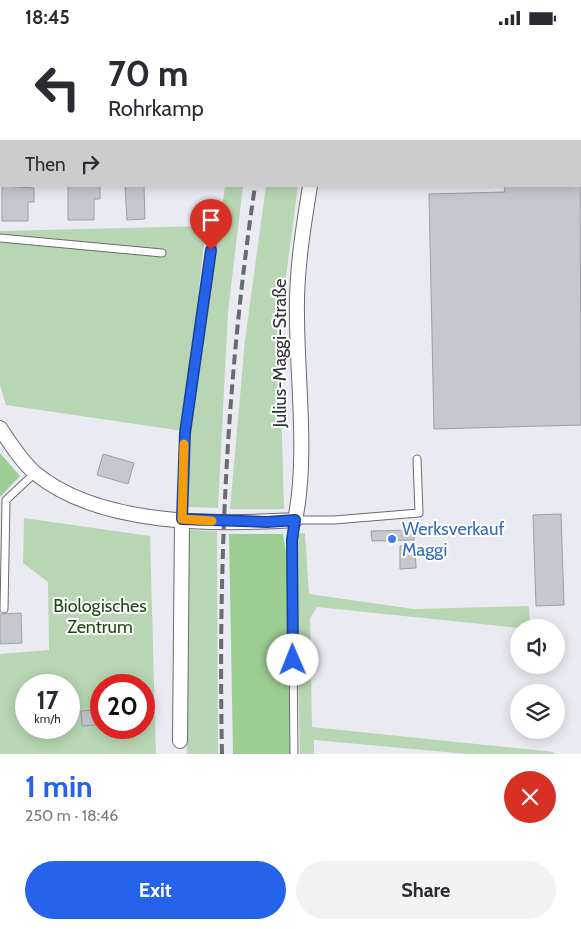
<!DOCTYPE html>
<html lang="en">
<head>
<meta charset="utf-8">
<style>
  body { margin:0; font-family:Cabin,sans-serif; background:#f2f2f3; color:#2b2b33; height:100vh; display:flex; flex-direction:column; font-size:19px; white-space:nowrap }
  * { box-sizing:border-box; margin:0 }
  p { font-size:16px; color:#7c7c81 }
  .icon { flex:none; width:28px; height:28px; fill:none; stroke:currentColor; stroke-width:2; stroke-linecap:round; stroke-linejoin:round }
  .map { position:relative; height:719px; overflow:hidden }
  .drawer { display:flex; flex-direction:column; background:#fff; flex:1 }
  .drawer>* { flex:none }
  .hud { position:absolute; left:0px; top:0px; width:581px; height:152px; box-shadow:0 2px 12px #0003; background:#fff; color:#2b2b33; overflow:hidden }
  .fabs { position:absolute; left:510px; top:584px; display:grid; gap:10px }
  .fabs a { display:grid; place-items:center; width:55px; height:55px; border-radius:50%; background:#fff; box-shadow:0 2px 12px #0003; font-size:25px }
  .speed { position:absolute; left:15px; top:639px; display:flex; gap:10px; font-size:25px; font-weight:700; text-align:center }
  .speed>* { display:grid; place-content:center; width:65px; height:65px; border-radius:50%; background:#fff; box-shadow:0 2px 12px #0003; line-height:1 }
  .speed small { font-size:12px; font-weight:400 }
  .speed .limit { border:8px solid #d22; background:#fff; color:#111 }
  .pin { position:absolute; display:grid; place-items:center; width:42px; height:42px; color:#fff; margin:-51px -21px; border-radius:50% 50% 50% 0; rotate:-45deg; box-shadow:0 0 5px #0007 }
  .pin .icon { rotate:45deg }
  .me { position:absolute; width:55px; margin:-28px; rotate:359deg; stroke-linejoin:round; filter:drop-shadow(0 0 4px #0008) }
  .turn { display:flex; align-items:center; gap:18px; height:105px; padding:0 25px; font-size:22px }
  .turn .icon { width:65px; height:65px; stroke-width:2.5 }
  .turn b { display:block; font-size:35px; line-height:42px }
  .then { display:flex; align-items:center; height:48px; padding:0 25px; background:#0003; gap:10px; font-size:19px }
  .round { display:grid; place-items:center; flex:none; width:52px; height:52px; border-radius:26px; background:#f2f2f3 }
  .headline { display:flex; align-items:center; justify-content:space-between; height:85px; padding:0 25px }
  h1 { font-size:30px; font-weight:700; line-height:38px; color:#2563eb }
  .action { display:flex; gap:10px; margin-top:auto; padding:10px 25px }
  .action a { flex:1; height:58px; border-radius:30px; background:#2563eb; color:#fff; font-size:20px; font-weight:700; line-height:58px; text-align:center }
  .action a+a { background:#f2f2f3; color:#2b2b33 }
  .status { display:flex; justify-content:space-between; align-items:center; height:35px; padding:0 25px; background:#fff; direction:ltr }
  .status svg { height:14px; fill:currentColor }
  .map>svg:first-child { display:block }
  .green { fill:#b8d6b3; fill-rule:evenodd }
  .forest { fill:#9ccd93 }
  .building { fill:#c7c8cf; stroke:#9d9ea5 }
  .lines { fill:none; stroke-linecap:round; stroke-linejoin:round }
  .lane-casing { stroke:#6a6b71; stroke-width:9 }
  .street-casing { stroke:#6a6b71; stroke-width:16 }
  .lane { stroke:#fff; stroke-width:7 }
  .street { stroke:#fff; stroke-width:14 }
  .rail { stroke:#6a6b6f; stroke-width:4; stroke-dasharray:10 5; stroke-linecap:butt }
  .route-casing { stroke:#184099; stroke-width:12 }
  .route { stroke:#2563eb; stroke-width:9 }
  .slow { stroke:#f59e0b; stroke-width:9 }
  .shop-dot { fill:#3f7fe0; stroke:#fff; stroke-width:2 }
  .labels { text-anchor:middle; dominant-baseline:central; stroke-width:4; stroke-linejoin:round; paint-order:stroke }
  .street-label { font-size:18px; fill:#303133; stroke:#fff }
  .shop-label { font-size:18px; fill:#366cbe; stroke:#fff; text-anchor:start }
  .park-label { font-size:18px; fill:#1b4b12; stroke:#fff }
</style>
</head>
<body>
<div class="status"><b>18:45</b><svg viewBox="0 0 49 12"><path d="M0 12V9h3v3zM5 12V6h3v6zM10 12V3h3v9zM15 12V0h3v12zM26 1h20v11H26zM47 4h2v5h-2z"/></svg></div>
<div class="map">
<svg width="581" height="719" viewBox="0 0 581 719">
  <rect width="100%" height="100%" fill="#eaebf2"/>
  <!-- green -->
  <g class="green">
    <polygon points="225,151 243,151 228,277 218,473 188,472 191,393"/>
    <polygon points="266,151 298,151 279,295 284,474 230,474 245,305"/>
    <polygon points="206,191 183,396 6,370 0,350 0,196"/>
    <path d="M24 483 150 501 156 719H0V619L49 615 48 547 23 528ZM26 650H69V692H26ZM101 650H144V692H101Z"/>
    <polygon points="188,495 217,496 218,719 187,719"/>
    <polygon points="305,498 309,559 414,574 529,571 530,592 519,593 317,572 310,583 312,692 554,717 554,719 467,719 314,705 314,719 300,719 295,499"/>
  </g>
  <!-- forest -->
  <g class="forest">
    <polygon points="0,418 20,441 0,462"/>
    <polygon points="229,499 283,499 289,536 291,719 233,719"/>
  </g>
  <!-- building -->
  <g class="building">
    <polygon points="0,0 160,0 1,1 1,44"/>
    <polygon points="496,0 581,0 581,71 580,1"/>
    <polygon points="580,95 581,390 434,394 429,159 505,157 504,151 580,151"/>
    <polygon points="2,151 34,153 34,167 28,167 28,186 2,186"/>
    <polygon points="68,151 100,151 100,164 94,164 94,185 68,185"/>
    <polygon points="125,151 144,151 145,184 127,185"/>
    <polygon points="103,419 134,428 128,449 97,440"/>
    <polygon points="561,479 564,570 536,571 533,480"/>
    <polygon points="414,495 414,505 372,506 371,496"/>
    <polygon points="415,510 416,533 400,534 400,511"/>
    <polygon points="21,578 22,608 0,609 0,579"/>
    <polygon points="96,675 97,690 82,691 81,676"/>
  </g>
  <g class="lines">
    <defs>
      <g id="lane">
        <polyline points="0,203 162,218"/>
        <polyline points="182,484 185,398 214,197"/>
        <polyline points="4,574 6,465 35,438"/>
        <polyline points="294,719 292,505 295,485 334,485 419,478 417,424"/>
      </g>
      <g id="street">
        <polyline points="333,1 333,0"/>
        <path d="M0 393C10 408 21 426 35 438 99 491 215 490 295 485 308 423 297 344 297 280 296 237 303 194 310 151"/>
        <polyline points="180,706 182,484"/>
      </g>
    </defs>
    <!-- lane casing -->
    <use href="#lane" class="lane-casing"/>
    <!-- street casing -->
    <use href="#street" class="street-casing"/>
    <!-- lane -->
    <use href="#lane" class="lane"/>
    <!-- street -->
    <use href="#street" class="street"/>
    <!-- rail -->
    <g class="rail">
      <polyline points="280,1 281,0"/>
      <path d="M222 719C218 529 227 339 255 151"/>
    </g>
  </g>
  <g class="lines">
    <defs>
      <polyline id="route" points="211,215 185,398 182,484 267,487 295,485 292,505 293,625"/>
    </defs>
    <!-- route casing -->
    <use href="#route" class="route-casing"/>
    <!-- route -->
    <use href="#route" class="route"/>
    <!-- slow -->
    <polyline class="slow" points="184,409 182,484 212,486"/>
  </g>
  <!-- markers -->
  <circle class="shop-dot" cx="392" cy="504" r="5"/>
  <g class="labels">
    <!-- street labels -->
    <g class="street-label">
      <text transform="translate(280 318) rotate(-90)">Julius-Maggi-Straße</text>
    </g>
    <!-- shop labels -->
    <g class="shop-label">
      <text x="402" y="494">Werksverkauf<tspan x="402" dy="21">Maggi</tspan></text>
    </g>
    <!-- park labels -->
    <g class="park-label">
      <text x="100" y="571">Biologisches<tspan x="100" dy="21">Zentrum</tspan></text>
    </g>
  </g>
</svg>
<div class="fabs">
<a><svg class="icon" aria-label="sound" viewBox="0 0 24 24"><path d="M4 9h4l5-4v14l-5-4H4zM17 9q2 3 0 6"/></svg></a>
<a><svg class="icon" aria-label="layers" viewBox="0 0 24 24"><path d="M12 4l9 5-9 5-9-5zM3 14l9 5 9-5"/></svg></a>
</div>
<div class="speed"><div>17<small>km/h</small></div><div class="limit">20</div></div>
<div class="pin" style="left:211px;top:215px;background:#d93025"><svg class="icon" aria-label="arrive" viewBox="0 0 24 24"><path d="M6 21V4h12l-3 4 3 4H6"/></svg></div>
<svg class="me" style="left:293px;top:625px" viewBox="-20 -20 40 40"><circle r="19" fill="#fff"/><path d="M0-13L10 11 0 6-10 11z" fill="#2563eb"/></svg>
<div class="hud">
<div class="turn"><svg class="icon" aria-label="left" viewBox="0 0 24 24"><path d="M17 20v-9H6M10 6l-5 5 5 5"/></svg><div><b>70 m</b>Rohrkamp</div></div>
<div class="then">Then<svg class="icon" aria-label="right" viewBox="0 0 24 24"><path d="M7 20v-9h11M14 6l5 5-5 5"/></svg></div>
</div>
</div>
<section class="drawer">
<div class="headline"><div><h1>1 min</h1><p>250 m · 18:46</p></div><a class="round" style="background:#d93025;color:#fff"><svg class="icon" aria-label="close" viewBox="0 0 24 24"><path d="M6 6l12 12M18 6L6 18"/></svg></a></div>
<div class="action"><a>Exit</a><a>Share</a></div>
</section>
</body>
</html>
